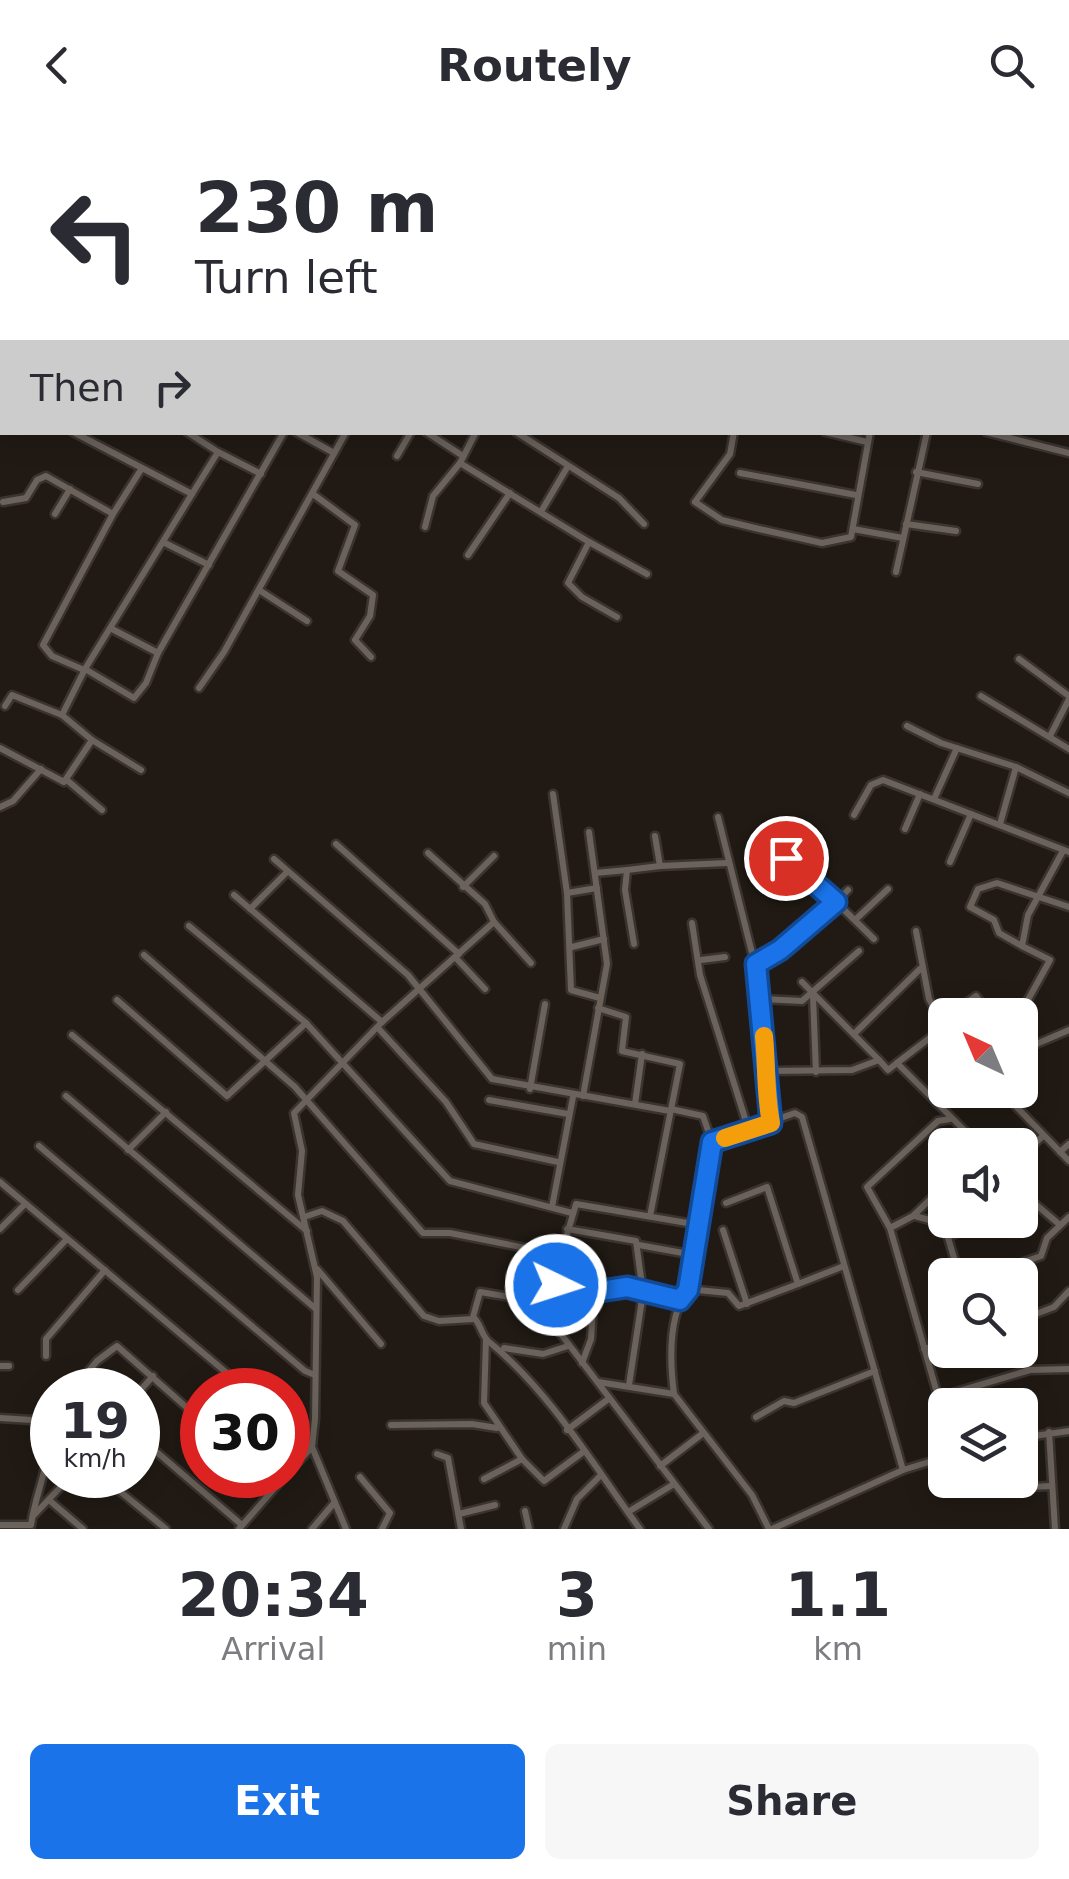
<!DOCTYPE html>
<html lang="en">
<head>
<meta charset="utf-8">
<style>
  body { margin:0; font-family:"DejaVu Sans",sans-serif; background:#f7f7f7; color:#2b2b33; height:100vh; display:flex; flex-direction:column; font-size:38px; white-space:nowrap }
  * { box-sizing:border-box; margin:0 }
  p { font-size:32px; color:#7c7c81 }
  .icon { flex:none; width:55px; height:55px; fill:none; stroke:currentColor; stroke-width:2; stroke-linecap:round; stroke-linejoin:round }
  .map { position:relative; height:1399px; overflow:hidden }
  .side { display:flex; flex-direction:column; background:#fff; flex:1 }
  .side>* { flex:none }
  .guide { position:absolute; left:0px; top:0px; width:1070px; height:305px; box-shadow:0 5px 25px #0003; background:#fff; color:#2b2b33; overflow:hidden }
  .needle { width:65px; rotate:316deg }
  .buttons { position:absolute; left:928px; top:868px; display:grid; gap:20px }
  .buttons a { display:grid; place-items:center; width:110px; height:110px; border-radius:15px; background:#fff; box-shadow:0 5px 25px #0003; font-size:50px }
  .speed { position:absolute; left:30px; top:1238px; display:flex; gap:20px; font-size:50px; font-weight:700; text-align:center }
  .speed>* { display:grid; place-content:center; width:130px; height:130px; border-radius:50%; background:#fff; box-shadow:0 5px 25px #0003; line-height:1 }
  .speed small { font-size:25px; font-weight:400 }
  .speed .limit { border:15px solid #d22; background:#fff; color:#111 }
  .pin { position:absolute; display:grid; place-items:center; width:85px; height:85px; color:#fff; margin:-42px; border:5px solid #fff; border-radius:50%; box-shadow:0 2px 10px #0007 }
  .me { position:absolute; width:110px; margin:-55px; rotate:94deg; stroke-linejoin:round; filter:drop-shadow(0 0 8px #0008) }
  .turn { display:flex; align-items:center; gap:35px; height:210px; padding:0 30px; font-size:45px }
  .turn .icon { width:130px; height:130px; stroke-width:2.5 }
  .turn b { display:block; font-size:70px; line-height:85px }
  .then { display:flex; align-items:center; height:95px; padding:0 30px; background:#0003; gap:20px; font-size:38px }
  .eta { display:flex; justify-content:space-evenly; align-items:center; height:170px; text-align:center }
  .eta b { font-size:60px; font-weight:600; line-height:70px }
  .primary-button { display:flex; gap:20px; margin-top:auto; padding:20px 30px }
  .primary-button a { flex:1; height:115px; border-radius:15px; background:#1a73e8; color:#fff; font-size:40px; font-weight:600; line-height:115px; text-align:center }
  .primary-button a+a { background:#f7f7f7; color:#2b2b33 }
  header { display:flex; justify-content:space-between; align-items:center; height:130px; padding:0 30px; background:#fff; font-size:45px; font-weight:600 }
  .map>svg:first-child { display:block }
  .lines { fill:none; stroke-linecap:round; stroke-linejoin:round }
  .minor-casing { stroke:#3a3431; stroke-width:11 }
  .minor { stroke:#6b625b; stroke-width:6 }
  .route-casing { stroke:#114b97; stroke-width:25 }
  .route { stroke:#1a73e8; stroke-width:18 }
  .slow { stroke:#f59e0b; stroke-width:18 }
</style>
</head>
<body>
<header><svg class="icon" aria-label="back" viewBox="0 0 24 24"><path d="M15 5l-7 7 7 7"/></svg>Routely<svg class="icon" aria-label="search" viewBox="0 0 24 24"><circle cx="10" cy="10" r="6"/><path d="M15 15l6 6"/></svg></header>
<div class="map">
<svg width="1069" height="1399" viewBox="0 0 1069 1399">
  <rect width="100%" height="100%" fill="#211a14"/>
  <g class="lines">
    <defs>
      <g id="minor">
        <polyline points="173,0 181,2"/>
        <polyline points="301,0 306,2"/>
        <polyline points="408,0 412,2"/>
        <polyline points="692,0 715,2"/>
        <polyline points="954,1 961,2"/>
        <polyline points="31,2 47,0"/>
        <polyline points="87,2 87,0"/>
        <polyline points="141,2 141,0"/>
        <polyline points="497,2 498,0"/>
        <polyline points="562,2 563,0"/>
        <polyline points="607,2 608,0"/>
        <polyline points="732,2 733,0"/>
        <polyline points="791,2 792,0"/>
        <polyline points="851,2 852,0"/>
        <polyline points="902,2 903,0"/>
        <polyline points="1068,27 1069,28"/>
        <polyline points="0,44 2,43"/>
        <polyline points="1068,82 1069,71"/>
        <polyline points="0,109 2,108"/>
        <polyline points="0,115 2,133"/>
        <polyline points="1068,144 1069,144"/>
        <polyline points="1068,195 1069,196"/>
        <polyline points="73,302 192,364 218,322 261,344"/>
        <polyline points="187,302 218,322"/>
        <polyline points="296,302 334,323"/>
        <polyline points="426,302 463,326"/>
        <polyline points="476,302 460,333 589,412 568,453 582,467 617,487"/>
        <polyline points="516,302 619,368 644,394"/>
        <polyline points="734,302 730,324 695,372 722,390 759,399 822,413 851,407 870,302"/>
        <polyline points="825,302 867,312"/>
        <polyline points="986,302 1069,323"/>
        <polyline points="397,326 411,302"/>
        <polyline points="916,342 978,354"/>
        <polyline points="740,343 856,365"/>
        <polyline points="313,364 355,395 338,441 373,465 370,486 355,510 371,527"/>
        <polyline points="3,372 26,368 37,350 46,346 113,384 142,338"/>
        <polyline points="542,380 568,336"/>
        <polyline points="55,384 70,359"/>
        <polyline points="906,394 956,401"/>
        <polyline points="425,397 433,366 460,333"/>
        <polyline points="853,399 903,408"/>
        <polyline points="163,412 209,435"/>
        <polyline points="589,412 647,444"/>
        <polyline points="468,425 510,363"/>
        <polyline points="896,442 927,302"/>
        <polyline points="259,460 307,491"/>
        <polyline points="112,499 158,523 284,302"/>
        <polyline points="158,523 146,553 134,568 85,539 192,364"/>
        <polyline points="1019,529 1069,566"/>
        <polyline points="84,540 52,526 43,515 113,384"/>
        <polyline points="199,558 224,522 346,302"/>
        <polyline points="981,566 1069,619"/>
        <polyline points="5,576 12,565 62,585 92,610 141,640"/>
        <polyline points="62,585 85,539"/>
        <polyline points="907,596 941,613 1016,637"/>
        <polyline points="1051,604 1069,569"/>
        <polyline points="0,618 64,652 92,610"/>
        <polyline points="68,651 102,680"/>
        <polyline points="553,664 567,763 571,860 600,868"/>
        <polyline points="934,669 957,618"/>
        <polyline points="0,677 13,671 41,639"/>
        <polyline points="854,685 871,655 883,650 1069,722"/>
        <polyline points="718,687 755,835 768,941 764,955 771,993"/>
        <polyline points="1000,694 1016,637 1069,663"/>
        <polyline points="905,699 920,664"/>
        <polyline points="655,706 660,736 727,733"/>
        <polyline points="336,714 459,824"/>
        <polyline points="274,729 408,845 492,949 670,981"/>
        <polyline points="950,732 971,684"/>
        <polyline points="595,743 627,740"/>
        <polyline points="463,757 494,726"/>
        <polyline points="848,760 836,772 874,809"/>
        <polyline points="567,763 597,758"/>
        <polyline points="234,765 382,892"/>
        <polyline points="250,779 287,742"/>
        <polyline points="855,790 888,759"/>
        <polyline points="494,792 531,833"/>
        <polyline points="692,793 700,845 749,1001"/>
        <polyline points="189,796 306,893 450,1051 572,1083"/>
        <polyline points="916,801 929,869 945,898"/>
        <polyline points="634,814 625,760 627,740 660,736"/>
        <polyline points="1022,816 999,803 994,790 970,777 978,759 997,753 1069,777"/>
        <polyline points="572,817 604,809"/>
        <polyline points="144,825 295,957 423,1103 450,1103 561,1125"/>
        <polyline points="455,827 485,859"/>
        <polyline points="701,830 725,827"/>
        <polyline points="755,835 780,821 836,772 786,728"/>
        <polyline points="813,866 816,942"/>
        <polyline points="761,869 802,871 859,821"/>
        <polyline points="117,870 227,966 306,893"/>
        <polyline points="1024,877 1050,830 1022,816 1028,785 1063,721"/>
        <polyline points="598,878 626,887 622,921 680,934 650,1086"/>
        <polyline points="950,885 976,866 990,885"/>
        <polyline points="378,898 446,972 474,1014 558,1032"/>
        <polyline points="854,904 920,839"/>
        <polyline points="72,905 307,1101"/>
        <polyline points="1020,921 1069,900"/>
        <polyline points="879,930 888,940 897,933 979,1015"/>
        <polyline points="897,933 944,897"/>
        <polyline points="768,941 852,940 879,930 802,852"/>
        <polyline points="530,959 545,874"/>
        <polyline points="1000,960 1069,1031"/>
        <polyline points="66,966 316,1179"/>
        <polyline points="583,966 607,834 589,702"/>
        <polyline points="489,970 568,984"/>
        <polyline points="635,974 642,924"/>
        <polyline points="671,979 703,986 712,1012 795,983 802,987 903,1340"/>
        <polyline points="39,1016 305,1241 315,1245"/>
        <polyline points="128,1020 166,982"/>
        <polyline points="1060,1022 1069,1014"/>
        <polyline points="1020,1027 1043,1006"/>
        <polyline points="0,1052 247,1260"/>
        <polyline points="945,1055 913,1086 890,1098 945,1291"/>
        <polyline points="1020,1061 1060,1095"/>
        <polyline points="726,1073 767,1057 798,1154 844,1136"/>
        <polyline points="552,1077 573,967"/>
        <polyline points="915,1086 944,1094 959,1145"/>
        <polyline points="304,1087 322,1081 343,1091 424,1186 439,1191 474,1189"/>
        <polyline points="699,1095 576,1074 561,1125 551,1191 709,1399"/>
        <polyline points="890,1098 867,1057 938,991 950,989"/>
        <polyline points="0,1099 25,1074"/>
        <polyline points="567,1099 636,1111 643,1163"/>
        <polyline points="723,1100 747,1174"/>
        <polyline points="950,1106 986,1090"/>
        <polyline points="639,1115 694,1125"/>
        <polyline points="317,1139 381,1214"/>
        <polyline points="987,1145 1041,1126 1047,1108 1069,1087"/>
        <polyline points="556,1155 594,1162 641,1160"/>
        <polyline points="688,1159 728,1163 739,1176 798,1154"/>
        <polyline points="18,1160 67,1109"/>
        <path d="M553 1174 480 1162 473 1187C480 1192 481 1204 488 1211 549 1260 594 1336 640 1399"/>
        <polyline points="1020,1190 1054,1177 1069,1161"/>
        <polyline points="486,1209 484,1273 522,1329 544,1351 583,1322"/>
        <polyline points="504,1218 543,1224 568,1216"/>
        <polyline points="924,1219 945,1213"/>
        <polyline points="46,1226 46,1209 105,1140"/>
        <polyline points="582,1233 591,1209 594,1162"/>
        <polyline points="0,1236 9,1236"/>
        <polyline points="598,1252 674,1264 752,1365 769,1399"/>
        <polyline points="629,1255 643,1163 680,1170"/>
        <polyline points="73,1260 97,1231 117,1216 202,1291"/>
        <polyline points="138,1263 153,1246"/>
        <path d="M674 1264C670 1233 668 1186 688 1159L712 1012"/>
        <polyline points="939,1267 1030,1240 1069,1239"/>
        <polyline points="756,1287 784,1271 794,1273 875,1241"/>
        <path d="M0 1288 48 1291C54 1328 36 1359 31 1395H0"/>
        <polyline points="288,1295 312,1317 346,1399"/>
        <polyline points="391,1295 472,1294 497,1298"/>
        <polyline points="567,1300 607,1270"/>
        <polyline points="1049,1302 1055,1399"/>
        <polyline points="138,1306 242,1395"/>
        <polyline points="1020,1308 1069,1301"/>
        <polyline points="437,1324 448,1328 461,1399"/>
        <polyline points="660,1336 702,1304"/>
        <polyline points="288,1343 312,1317 315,1289 317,1147 298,1065 302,1021 294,983 382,892 494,792 485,774 428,723"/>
        <polyline points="100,1345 166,1399"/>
        <polyline points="267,1345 277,1354"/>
        <polyline points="360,1347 390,1383 382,1399"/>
        <polyline points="484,1349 522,1329"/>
        <polyline points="954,1360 1052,1356"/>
        <polyline points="49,1370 83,1399"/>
        <polyline points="525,1381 529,1399"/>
        <polyline points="628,1382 674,1354"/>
        <polyline points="459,1384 495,1375"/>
        <polyline points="33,1386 72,1345"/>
        <polyline points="239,1399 286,1345"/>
        <polyline points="312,1399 334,1373"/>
        <polyline points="564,1399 577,1369 599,1347"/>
        <polyline points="772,1399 903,1340 945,1327"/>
      </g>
    </defs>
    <!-- minor casing -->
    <use href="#minor" class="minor-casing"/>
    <!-- minor -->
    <use href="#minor" class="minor"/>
  </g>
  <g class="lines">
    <defs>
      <polyline id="route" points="556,1155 594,1162 627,1157 680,1170 688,1160 712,1012 771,993 756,834 780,820 836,772 786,728"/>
    </defs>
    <!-- route casing -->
    <use href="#route" class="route-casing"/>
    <!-- route -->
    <use href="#route" class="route"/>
    <!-- slow -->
    <path class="slow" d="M725 1008 771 993C765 963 767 936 764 906"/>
  </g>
</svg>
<div class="buttons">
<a><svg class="needle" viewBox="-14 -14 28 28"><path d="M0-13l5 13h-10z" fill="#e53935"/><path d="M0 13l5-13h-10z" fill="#7c7c81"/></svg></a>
<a><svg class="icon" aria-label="sound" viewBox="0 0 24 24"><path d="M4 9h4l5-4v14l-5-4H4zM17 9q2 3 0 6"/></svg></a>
<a><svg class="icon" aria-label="search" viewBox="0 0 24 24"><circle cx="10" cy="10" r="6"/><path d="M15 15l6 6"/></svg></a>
<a><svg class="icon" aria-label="layers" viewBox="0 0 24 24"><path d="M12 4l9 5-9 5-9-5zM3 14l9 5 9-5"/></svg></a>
</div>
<div class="speed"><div>19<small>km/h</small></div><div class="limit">30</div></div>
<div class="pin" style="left:786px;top:728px;background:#d93025"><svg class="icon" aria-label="arrive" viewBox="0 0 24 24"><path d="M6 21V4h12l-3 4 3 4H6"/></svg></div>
<svg class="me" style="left:556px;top:1155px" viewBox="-20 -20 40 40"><circle r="17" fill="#1a73e8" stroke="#fff" stroke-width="3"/><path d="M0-11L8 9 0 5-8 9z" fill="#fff"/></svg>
<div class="guide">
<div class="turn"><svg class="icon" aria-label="left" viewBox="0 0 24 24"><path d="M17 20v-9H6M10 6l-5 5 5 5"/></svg><div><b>230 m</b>Turn left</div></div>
<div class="then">Then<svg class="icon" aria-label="right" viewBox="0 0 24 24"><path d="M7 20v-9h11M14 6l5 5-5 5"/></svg></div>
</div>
</div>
<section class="side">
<div class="eta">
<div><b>20:34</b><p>Arrival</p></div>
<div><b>3</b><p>min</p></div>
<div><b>1.1</b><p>km</p></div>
</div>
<div class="primary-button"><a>Exit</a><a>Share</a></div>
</section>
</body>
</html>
